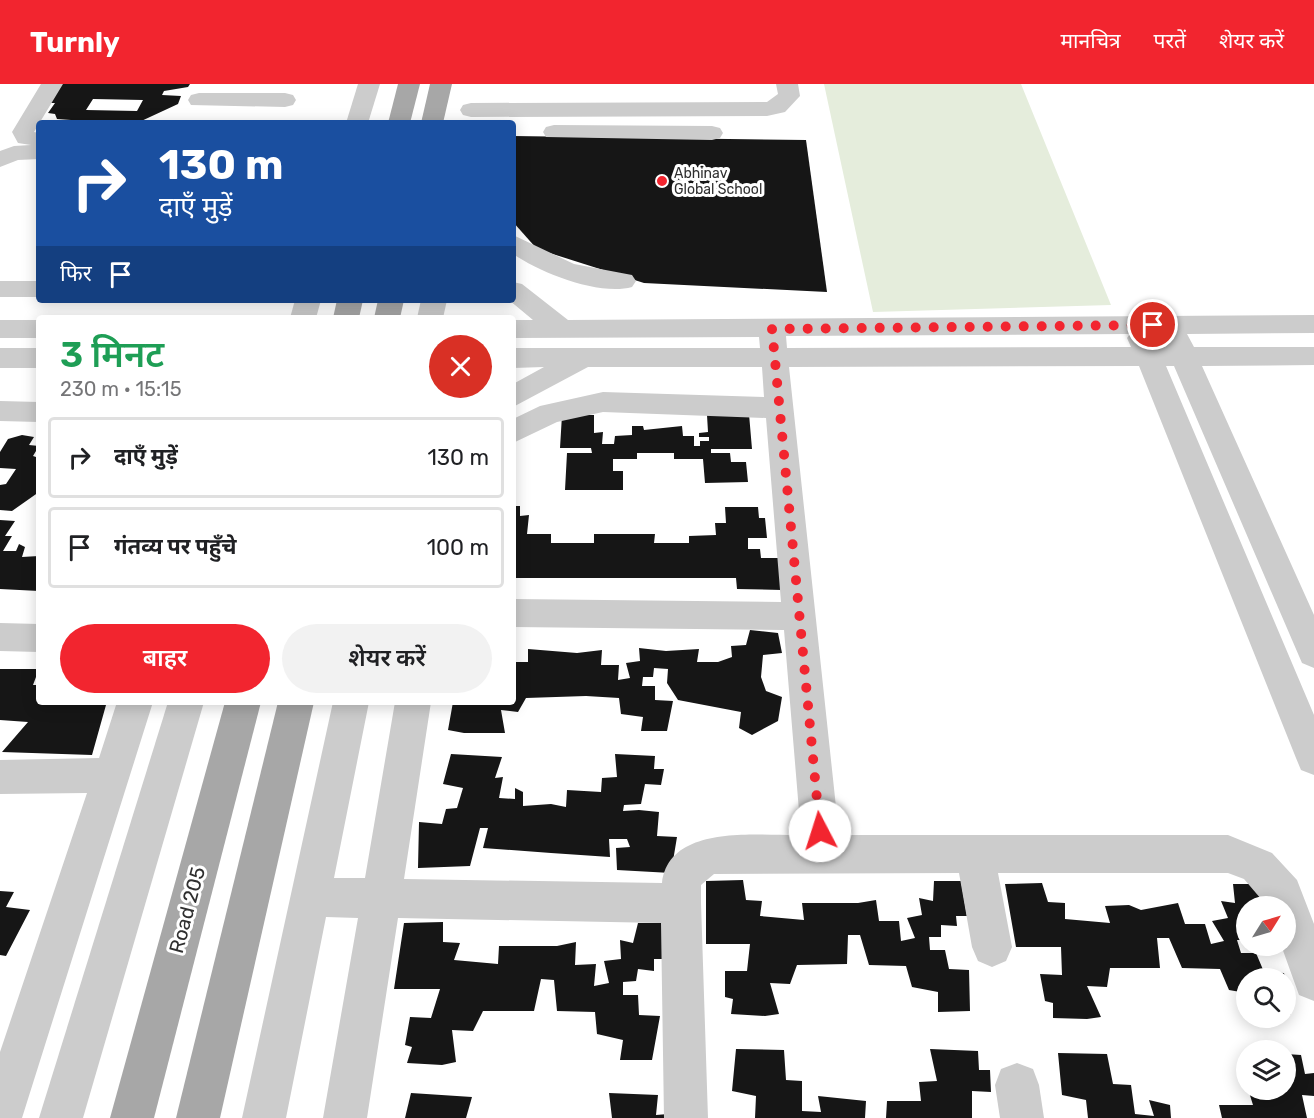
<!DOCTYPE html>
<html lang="hi">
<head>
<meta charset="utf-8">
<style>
  body { margin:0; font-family:Rubik,"Noto Sans Devanagari",sans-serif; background:#f2f2f2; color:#202124; height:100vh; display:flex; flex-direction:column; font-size:22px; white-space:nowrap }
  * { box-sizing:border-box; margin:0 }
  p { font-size:20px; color:#757577 }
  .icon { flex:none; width:33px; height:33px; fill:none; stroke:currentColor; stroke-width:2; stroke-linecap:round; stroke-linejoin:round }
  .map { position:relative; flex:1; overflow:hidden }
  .side { position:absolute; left:36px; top:231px; width:480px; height:390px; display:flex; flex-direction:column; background:#fff; border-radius:6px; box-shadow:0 3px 15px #0003 }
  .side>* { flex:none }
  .top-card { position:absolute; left:36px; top:36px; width:480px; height:183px; border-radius:6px; box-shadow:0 3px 15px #0003; background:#1a4fa0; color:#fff; overflow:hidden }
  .needle { width:39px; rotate:53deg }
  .buttons { position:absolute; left:1236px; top:812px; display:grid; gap:12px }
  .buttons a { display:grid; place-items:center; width:60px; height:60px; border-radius:50%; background:#fff; box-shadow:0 3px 15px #0003; font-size:30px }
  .pin { position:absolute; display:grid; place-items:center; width:51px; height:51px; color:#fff; margin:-26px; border:3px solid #fff; border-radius:50%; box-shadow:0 2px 6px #0007 }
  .me { position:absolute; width:66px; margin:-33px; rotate:355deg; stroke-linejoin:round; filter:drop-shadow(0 0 4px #0008) }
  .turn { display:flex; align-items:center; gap:21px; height:126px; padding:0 24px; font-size:27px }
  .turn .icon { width:78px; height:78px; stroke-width:2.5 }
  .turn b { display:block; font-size:42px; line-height:51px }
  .then { display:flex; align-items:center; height:57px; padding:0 24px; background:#0003; gap:12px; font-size:22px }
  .round { display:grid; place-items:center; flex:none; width:63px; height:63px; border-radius:32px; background:#f2f2f2 }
  .head { display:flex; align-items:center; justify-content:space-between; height:102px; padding:0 24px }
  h1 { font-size:36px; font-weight:600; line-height:45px; color:#1e9e55 }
  .primary-button { display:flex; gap:12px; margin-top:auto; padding:12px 24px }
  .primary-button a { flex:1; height:69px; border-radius:36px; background:#f2252f; color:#fff; font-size:24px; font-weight:600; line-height:69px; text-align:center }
  .primary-button a+a { background:#f2f2f2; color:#202124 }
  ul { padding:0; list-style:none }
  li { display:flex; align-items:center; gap:18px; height:81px; margin:0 12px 9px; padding:0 12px; border:3px solid #e0e0e0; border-radius:6px }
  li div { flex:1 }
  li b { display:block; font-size:22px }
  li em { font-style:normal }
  header { display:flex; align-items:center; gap:36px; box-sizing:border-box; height:84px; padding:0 30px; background:#f2252f; color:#fff }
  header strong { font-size:28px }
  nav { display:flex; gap:33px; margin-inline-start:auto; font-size:21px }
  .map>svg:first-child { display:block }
  .green { fill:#e5eddc }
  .building { fill:#161616; fill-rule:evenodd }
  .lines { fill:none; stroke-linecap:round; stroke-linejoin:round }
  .minor { fill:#ccc; fill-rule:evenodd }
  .major { fill:#a7a7a7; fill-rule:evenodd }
  .route { stroke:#f2252f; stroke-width:10; stroke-dasharray:0 18 }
  .poi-dot { fill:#f2252f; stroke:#fff; stroke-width:2 }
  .labels { text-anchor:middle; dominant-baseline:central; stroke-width:6; stroke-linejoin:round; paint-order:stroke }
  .far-poi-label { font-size:14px; fill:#2f2f2f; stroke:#fff; text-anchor:start }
  .near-street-label { font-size:20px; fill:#2f2f2f; stroke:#fff }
</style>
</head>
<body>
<header>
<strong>Turnly</strong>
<nav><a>मानचित्र</a><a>परतें</a><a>शेयर करें</a></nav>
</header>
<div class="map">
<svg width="1314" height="1034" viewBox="0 0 1314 1034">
  <rect width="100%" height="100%" fill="#fff"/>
  <!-- green -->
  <polygon class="green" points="824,0 1021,0 1111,221 873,228"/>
  <!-- building -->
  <g class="building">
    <path d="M56 0H190L188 3 164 7 162 11 181 12 178 20 137 39H68L71 36 57 35 55 30 48 29 55 19H44ZM93 15 143 16 137 27 86 26Z"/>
    <polygon points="513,52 806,56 827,208 644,199 537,165 513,138"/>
    <polygon points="749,330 752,365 711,365 711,369 730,369 731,378 746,378 748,398 705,399 703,375 674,375 674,369 637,369 637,375 613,375 613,387 623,387 623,406 565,406 567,369 592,369 591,364 560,364 562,331 594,331 594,349 603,348 602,360 614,360 615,352 632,351 632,342 643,342 644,346 682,342 683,352 694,352 694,362 700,362 700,357 709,357 709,353 699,353 699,349 708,348 707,331"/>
    <polygon points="22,351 34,353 29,361 39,362 33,372 39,374 39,408 12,427 0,426 0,401 6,400 16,385 0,384 0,368 8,355"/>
    <polygon points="513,422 520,422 520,432 529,431 527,450 551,450 551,459 594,459 594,450 655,450 654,459 689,459 689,452 716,451 715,439 726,439 725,423 758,423 759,434 765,434 767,454 748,454 748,465 760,465 761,474 779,474 782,506 737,505 736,494 513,494"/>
    <polygon points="0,436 15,437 5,452 12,452 3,467 16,467 19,460 25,463 22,473 39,472 39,507 0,505"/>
    <polygon points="750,546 778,549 782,569 763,571 761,593 766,607 782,613 778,637 752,651 739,644 741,628 678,616 667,599 668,585 654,584 653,593 643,593 642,602 655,602 655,616 673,617 667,647 641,647 643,633 621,630 619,614 586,612 526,614 518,628 501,626 505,649 464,649 448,646 453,618 513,618 513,578 528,578 528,565 577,569 602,566 601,581 619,581 618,596 630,594 626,579 640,577 639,564 666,567 699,565 697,578 718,578 732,573 731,562 746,561"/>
    <polygon points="0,585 39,585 33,601 39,601 39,618 91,618 106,621 92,671 2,668 28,638 0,636"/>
    <polygon points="451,670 502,673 495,694 503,693 499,714 515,715 515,704 523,708 523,722 551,720 566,723 567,706 601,708 602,694 617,693 615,670 655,672 654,685 664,685 661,701 645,700 641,720 624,721 623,727 639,726 659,728 657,752 677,753 671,789 617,786 616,764 630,763 627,755 609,755 610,773 551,769 483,764 488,744 480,744 470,782 418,784 419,738 442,740 446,725 457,724 463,704 443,700"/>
    <polygon points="743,796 746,816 762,817 760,832 804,836 802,819 858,819 876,816 879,837 899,837 901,857 915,854 907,834 922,831 919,814 933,817 934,797 961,797 967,832 956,832 957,842 941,841 941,853 929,853 930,866 945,866 949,885 969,886 970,927 938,928 938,908 912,903 906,882 869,881 860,851 848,851 847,880 797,881 790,900 770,899 779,930 765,932 731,930 733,915 725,913 725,887 747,887 750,860 706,860 706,797"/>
    <polygon points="1042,799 1048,818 1065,819 1065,835 1110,839 1105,822 1129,821 1141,826 1178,819 1185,840 1205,840 1211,860 1224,857 1212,837 1228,834 1221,817 1235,819 1233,800 1261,800 1268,822 1246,822 1246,856 1237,856 1241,869 1256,869 1264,888 1284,889 1285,894 1246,894 1246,909 1229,906 1220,885 1182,884 1169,854 1157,854 1160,884 1110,884 1107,903 1087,902 1101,933 1087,935 1053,934 1053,919 1045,917 1040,890 1062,891 1061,863 1016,863 1005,800"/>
    <polygon points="0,807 14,808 6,823 30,826 6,872 0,871"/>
    <polygon points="443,838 443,858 460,859 454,876 498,880 499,862 557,862 576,858 575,881 596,880 594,902 609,899 604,877 621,875 620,856 633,859 638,839 666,839 666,875 654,875 654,887 638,885 636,897 623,898 623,911 638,911 639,931 660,932 652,976 620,976 623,956 597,950 595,928 557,927 554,896 541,895 534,927 483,927 473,947 452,946 456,978 442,981 407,979 412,963 405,961 410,933 431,934 440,905 394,905 404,839"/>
    <polygon points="1286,902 1287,902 1291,931 1286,931"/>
    <polygon points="736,965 784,966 786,996 802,997 802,1027 821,1028 818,1012 866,1017 865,1034 755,1034 756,1012 732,1007"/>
    <polygon points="930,965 978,967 979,986 990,986 991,1008 972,1007 972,1034 886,1034 887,1017 921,1017 919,998 937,997"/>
    <polygon points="1058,969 1107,970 1113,1000 1131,1001 1135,1030 1154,1032 1149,1016 1170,1021 1171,1034 1088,1034 1086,1016 1062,1011"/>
    <polygon points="1286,970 1301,971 1305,990 1314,989 1314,1012 1302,1011 1307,1034 1222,1034 1219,1021 1253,1021 1248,1005 1286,1005"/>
    <polygon points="411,1009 472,1013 466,1034 405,1034"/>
    <polygon points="609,1009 658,1011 656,1031 668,1030 667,1034 612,1034"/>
  </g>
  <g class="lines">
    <!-- minor -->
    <g class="minor">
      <polygon points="41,0 63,0 34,48 39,49 39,75 18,76 0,83 0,67 14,62 31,61 18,59 12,48"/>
      <polygon points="358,0 380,0 368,39 346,39"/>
      <polygon points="776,0 798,0 800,12 785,28 767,32 471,33 463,31 460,26 463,21 471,19 767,18 778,10"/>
      <polygon points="199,9 285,9 293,11 296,16 293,21 285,23 191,21 188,16 191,11"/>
      <polygon points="554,41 712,42 720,44 723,49 720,54 712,56 546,53 543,48 546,43"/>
      <path d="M513 151 574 180 632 191 636 197 632 203C599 212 541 189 513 170Z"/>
      <rect x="0" y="197" width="39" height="16"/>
      <path d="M513 198 522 200 568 236 1314 231V249L1187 250 1194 263H1314V281L1202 282 1314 531V584L1302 579 1174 282H1166L1314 631V691L1301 686 1296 674 1139 282 789 283 839 751H1228L1272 769 1297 796 1314 840V917L1299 911 1281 861H1286V822H1267L1244 795 1228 789H998L1012 863 1006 877 992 883 978 877 972 863 959 789 714 790 701 801V819L708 1034H664L661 839 398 834 367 1034H323L358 834 326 833 286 1034H242L333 618H369L334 794H365L395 618H431L404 795 662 799C669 739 759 752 801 751L784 546 513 543V515L781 518 766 334 603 328 557 338 513 359V335L540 322 603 308 764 313 762 283H588L513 323V300L544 283 513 284V264H760L759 253 513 254V236H533L509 216H513ZM1130 250 1127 254 1131 263 787 264 786 252ZM1152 250H1167L1163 256 1166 263H1158Z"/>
      <polygon points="295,216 321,216 316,234 290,234"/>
      <polygon points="421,216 447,216 443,234 417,234"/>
      <rect x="0" y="236" width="39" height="18"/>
      <rect x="0" y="264" width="39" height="20"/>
      <polygon points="0,317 39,318 39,338 0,337"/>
      <polygon points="0,539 39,540 39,568 0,567"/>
      <polygon points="117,618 153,618 22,1034 0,1034 0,968 87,709 0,710 0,676 99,674"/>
      <polygon points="168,618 204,618 83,1034 39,1034"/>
      <polygon points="1017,979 1033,985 1039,1001 1044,1034 1000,1034 995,1001 1001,985"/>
    </g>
    <!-- major -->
    <g class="major">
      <polygon points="398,0 420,0 410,39 388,39"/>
      <polygon points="430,0 452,0 443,39 421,39"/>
      <polygon points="337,216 363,216 359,234 333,234"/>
      <polygon points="378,216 404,216 400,234 374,234"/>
      <polygon points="225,618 261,618 154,1034 110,1034"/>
      <polygon points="278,618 314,618 220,1034 176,1034"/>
    </g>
  </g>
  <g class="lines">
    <!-- route -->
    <polyline class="route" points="820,747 772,245 1153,241"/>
  </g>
  <!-- markers -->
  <circle class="poi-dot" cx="662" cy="97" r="6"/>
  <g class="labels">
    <!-- far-poi labels -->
    <g class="far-poi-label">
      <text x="674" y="89">Abhinav<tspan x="674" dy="16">Global School</tspan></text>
    </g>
    <!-- near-street labels -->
    <g class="near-street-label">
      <text transform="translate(187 826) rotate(-75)">Road 205</text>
    </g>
  </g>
</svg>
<div class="buttons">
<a><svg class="needle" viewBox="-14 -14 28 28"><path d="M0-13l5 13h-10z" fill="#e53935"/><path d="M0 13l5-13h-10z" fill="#757577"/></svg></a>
<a><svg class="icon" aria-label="search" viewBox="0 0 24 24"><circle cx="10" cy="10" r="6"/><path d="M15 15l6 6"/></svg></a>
<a><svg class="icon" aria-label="layers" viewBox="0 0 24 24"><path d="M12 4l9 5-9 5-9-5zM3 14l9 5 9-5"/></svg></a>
</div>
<div class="pin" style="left:1153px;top:241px;background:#d93025"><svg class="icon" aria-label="arrive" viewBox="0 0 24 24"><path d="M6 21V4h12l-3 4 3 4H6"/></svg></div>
<svg class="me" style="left:820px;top:747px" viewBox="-20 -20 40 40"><circle r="19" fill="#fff"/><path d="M0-13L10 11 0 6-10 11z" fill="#f2252f"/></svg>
<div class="top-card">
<div class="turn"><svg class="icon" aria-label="right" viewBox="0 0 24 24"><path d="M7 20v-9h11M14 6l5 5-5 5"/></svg><div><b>130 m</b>दाएँ मुड़ें</div></div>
<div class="then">फिर<svg class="icon" aria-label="arrive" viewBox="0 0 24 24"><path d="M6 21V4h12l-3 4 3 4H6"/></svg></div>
</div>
<section class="side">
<div class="head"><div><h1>3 मिनट</h1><p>230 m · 15:15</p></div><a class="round" style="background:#d93025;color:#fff"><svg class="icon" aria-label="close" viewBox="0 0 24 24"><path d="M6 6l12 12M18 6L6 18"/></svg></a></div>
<ul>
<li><svg class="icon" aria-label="right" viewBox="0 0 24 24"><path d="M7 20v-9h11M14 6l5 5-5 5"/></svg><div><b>दाएँ मुड़ें</b></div><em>130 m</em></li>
<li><svg class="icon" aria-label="arrive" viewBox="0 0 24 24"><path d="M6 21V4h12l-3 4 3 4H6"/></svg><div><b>गंतव्य पर पहुँचे</b></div><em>100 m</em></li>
</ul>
<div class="primary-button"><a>बाहर</a><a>शेयर करें</a></div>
</section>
</div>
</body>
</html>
